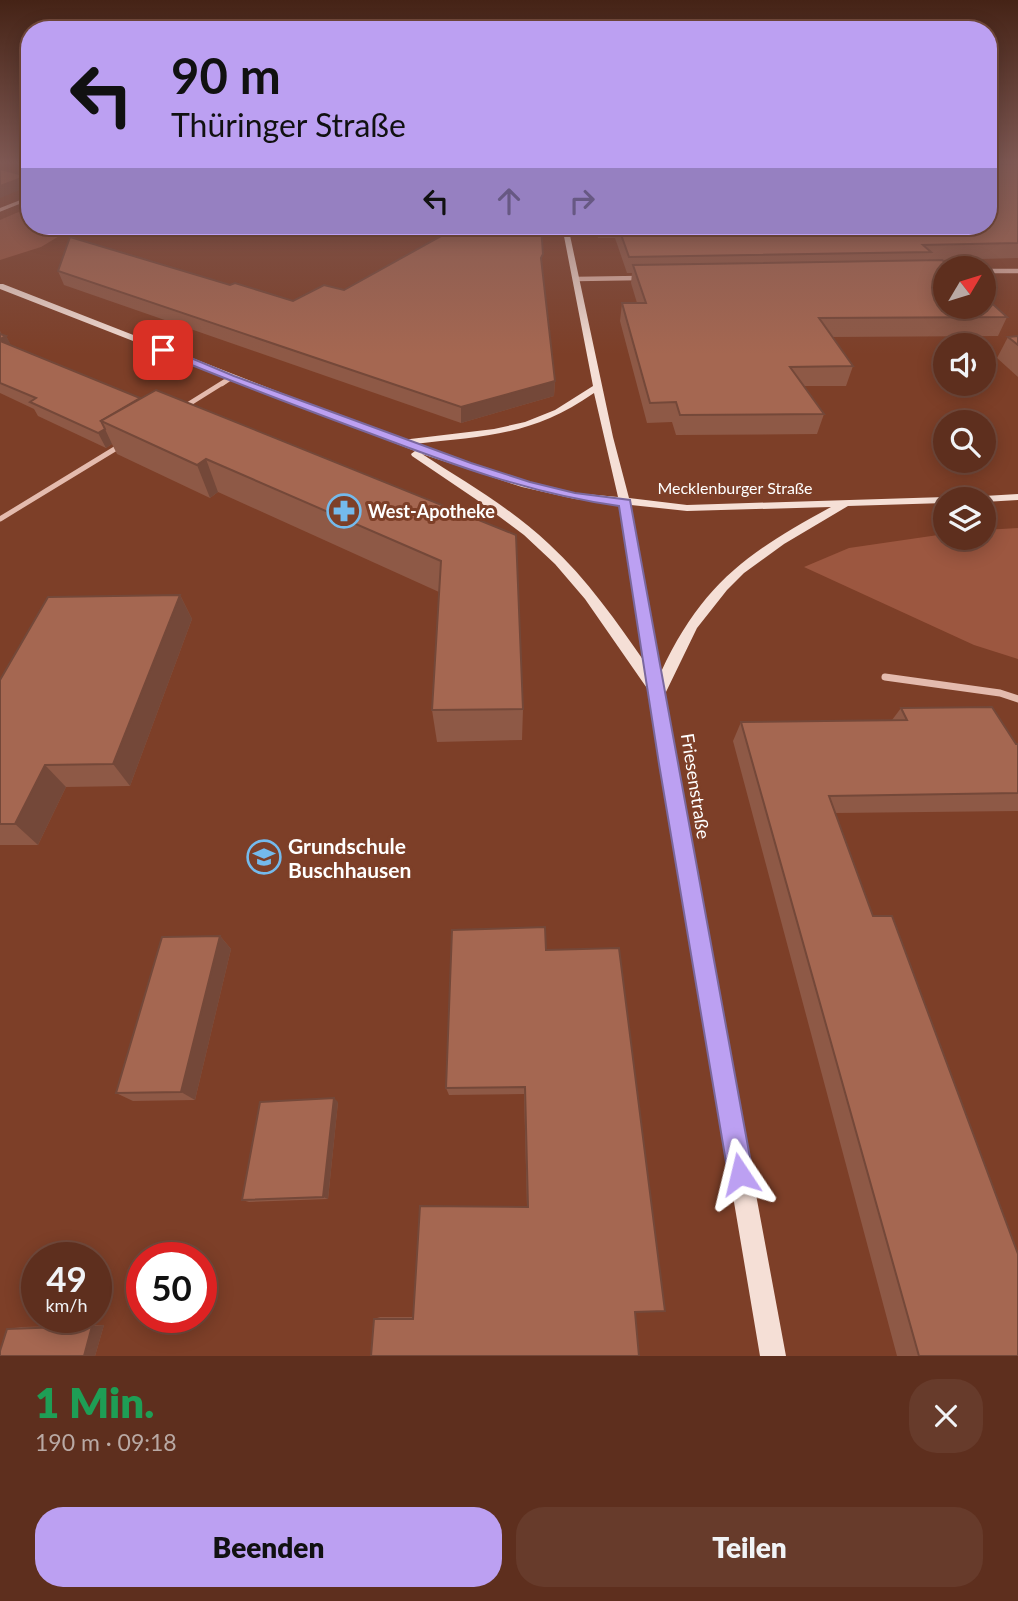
<!DOCTYPE html>
<html lang="de">
<head>
<meta charset="utf-8">
<style>
  body { margin:0; font-family:Lato,sans-serif; background:#673b2b; color:#f1f3f6; height:100vh; display:flex; flex-direction:column; font-size:26px; white-space:nowrap }
  * { box-sizing:border-box; margin:0 }
  p { font-size:23px; color:#b9a9a4 }
  .icon { flex:none; width:38px; height:38px; fill:none; stroke:currentColor; stroke-width:2; stroke-linecap:round; stroke-linejoin:round }
  .map { position:relative; height:1356px; overflow:hidden }
  .drawer { display:flex; flex-direction:column; background:#5e2f1e; flex:1 }
  .drawer>* { flex:none }
  .banner { position:absolute; left:21px; top:21px; width:976px; height:214px; border-radius:28px; box-shadow:0 4px 18px #0003,0 0 0 2px #734a3c; background:#bca0f2; color:#111; overflow:hidden }
  .needle { width:46px; rotate:52deg }
  .controls { position:absolute; left:933px; top:256px; display:grid; gap:14px }
  .controls a { display:grid; place-items:center; width:63px; height:63px; border-radius:50%; background:#5e2f1e; box-shadow:0 4px 18px #0003,0 0 0 2px #734a3c; font-size:35px }
  .speed { position:absolute; left:21px; top:1242px; display:flex; gap:14px; font-size:35px; font-weight:700; text-align:center }
  .speed>* { display:grid; place-content:center; width:91px; height:91px; border-radius:50%; background:#5e2f1e; box-shadow:0 4px 18px #0003,0 0 0 2px #734a3c; line-height:1 }
  .speed small { font-size:18px; font-weight:400 }
  .speed .limit { border:10px solid #d22; background:#fff; color:#111 }
  .pin { position:absolute; display:grid; place-items:center; width:60px; height:60px; color:#fff; margin:-30px; border-radius:14px; box-shadow:0 4px 10px #0006 }
  .me { position:absolute; width:77px; margin:-38px; rotate:350deg; stroke-linejoin:round; filter:drop-shadow(0 0 5px #0008) }
  .turn { display:flex; align-items:center; gap:24px; height:147px; padding:0 35px; font-size:32px }
  .turn .icon { width:91px; height:91px; stroke-width:2.5 }
  .turn b { display:block; font-size:49px; line-height:60px }
  .lanes { display:flex; align-items:center; height:66px; padding:0 35px; background:#0003; justify-content:center; gap:35px; direction:ltr }
  .lanes .off { opacity:.35 }
  .round { display:grid; place-items:center; flex:none; width:74px; height:74px; border-radius:28px; background:#673b2b }
  .head { display:flex; align-items:center; justify-content:space-between; height:119px; padding:0 35px }
  h1 { font-size:42px; font-weight:800; line-height:52px; color:#1e9e55 }
  .button { display:flex; gap:14px; margin-top:auto; padding:14px 35px }
  .button a { flex:1; height:80px; border-radius:28px; background:#bca0f2; color:#111; font-size:28px; font-weight:800; line-height:80px; text-align:center }
  .button a+a { background:#673b2b; color:#f1f3f6 }
  .map>svg:first-child { display:block }
  .green { fill:#9c5740 }
  .lines { fill:none; stroke-linecap:round; stroke-linejoin:round }
  .street-far3 { stroke:#e4bbae; stroke-width:3.5 }
  .street-far2 { stroke:#e4bbae; stroke-width:4.5 }
  .street-far1 { stroke:#e4bbae; stroke-width:5 }
  .street { stroke:#e4bbae; stroke-width:7 }
  .secondary { fill:#f5dfd6; fill-rule:evenodd }
  .wall { fill:#8e5946 }
  .shaded-wall { fill:#744839 }
  .building { fill:#a56751; stroke:#744839; stroke-width:2 }
  .route { fill:#bca0f2; stroke:#7a689d; stroke-width:2 }
  .labels { text-anchor:middle; dominant-baseline:central; stroke-width:6; stroke-linejoin:round; paint-order:stroke }
  .far-street-label { font-size:16px; fill:#fff; stroke:#7d3f28 }
  .poi-label { font-size:18px; font-weight:bold; fill:#fff; stroke:#7d3f28; text-anchor:start }
  .street-label { font-size:18px; fill:#fff; stroke:#7d3f28 }
  .near-poi-label { font-size:21px; font-weight:bold; fill:#fff; stroke:#7d3f28; text-anchor:start }
</style>
</head>
<body>
<div class="map">
<svg width="1018" height="1356" viewBox="0 0 1018 1356">
  <rect width="100%" height="100%" fill="#7d3f28"/>
  <!-- green -->
  <g class="green">
    <polygon points="30,207 30,226 126,226 112,235 71,229 41,247 0,260 0,220"/>
    <polygon points="1018,528 1018,659 974,645 804,567 849,548 945,534 945,537 984,537 984,530"/>
  </g>
  <g class="lines">
    <!-- street-far3 -->
    <polyline class="street-far3" points="0,210 30,198"/>
    <!-- street-far2 -->
    <g class="street-far2">
      <polyline points="984,271 1018,271"/>
      <polyline points="576,279 640,278"/>
      <polyline points="222,384 231,378"/>
    </g>
    <!-- street-far1 -->
    <g class="street-far1">
      <polyline points="184,407 224,382"/>
      <polyline points="0,519 123,444"/>
    </g>
    <!-- street -->
    <polyline class="street" points="885,677 1000,693 1018,699"/>
    <!-- secondary -->
    <g class="secondary">
      <path d="M562 226H568L613 437 629 498 687 505 945 497 950 499H945V503L848 506 784 544 744 573 727 590 697 628 665 694 676 764 786 1356H760L660 764 651 694 585 599 555 564 524 535 477 500 412 456 411 454 415 451 0 289V284H3L402 440 494 429 525 422 555 410 593 386ZM594 393 618 497 575 493 529 482 414 444C486 436 532 436 594 393ZM422 454 522 487 575 499 620 504 646 664C617 622 587 579 549 544 511 508 465 482 422 454ZM631 505 687 511 831 507C748 552 702 584 661 672Z"/>
      <polygon points="1018,494 1018,500 984,502 984,499 979,499 984,496"/>
    </g>
  </g>
  <!-- wall -->
  <g class="wall">
    <polygon points="1018,164 1018,258 942,260 1007,317 998,336 832,337 853,366 846,386 804,386 824,414 817,434 676,435 672,422 647,423 620,321 622,303 637,303 631,283 632,273 627,273 615,238 598,238 594,226 989,226"/>
    <polygon points="442,226 542,268 555,381 554,396 461,423 64,285 58,271 230,285 293,301 344,290 438,238 438,228"/>
    <polygon points="0,331 2,335 6,336 11,346 140,398 516,535 523,709 522,740 437,742 432,710 439,592 218,492 210,498 117,454 112,444 106,448 38,416 34,409 0,393"/>
    <polygon points="1018,336 1018,377 997,358 1008,337"/>
    <polygon points="180,595 192,619 130,786 66,787 38,845 0,845 0,680"/>
    <polygon points="901,708 1018,744 1018,811 835,813 873,916 1018,1356 897,1356 733,741 741,722 892,720"/>
    <polygon points="220,936 231,949 195,1100 133,1101 116,1093"/>
    <polygon points="546,950 635,1312 639,1356 374,1319 380,1317 413,1317 527,1207 524,1094 449,1095 446,1088"/>
    <polygon points="338,1102 328,1199 249,1202 242,1200"/>
    <polygon points="104,1325 95,1356 0,1356 7,1329 21,1327"/>
  </g>
  <!-- shaded-wall -->
  <g class="shaded-wall">
    <polygon points="27,176 30,181 30,186 0,198 0,186"/>
    <polygon points="0,331 3,338 6,336 14,350 0,344"/>
    <polygon points="555,381 554,396 461,423 461,407"/>
    <polygon points="105,429 112,444 106,448 98,433"/>
    <polygon points="206,459 218,492 210,498 197,465"/>
    <polygon points="180,595 192,619 130,786 113,764"/>
    <polygon points="45,765 66,787 38,845 15,824"/>
    <polygon points="220,936 231,949 195,1100 181,1092"/>
    <polygon points="334,1098 338,1102 328,1199 323,1197"/>
    <polygon points="104,1325 95,1356 84,1356 92,1326"/>
  </g>
  <!-- building -->
  <g class="building">
    <polygon points="989,164 1018,164 1018,243 923,245 931,252 629,257 618,226 989,226"/>
    <polygon points="0,169 27,176 0,186"/>
    <polygon points="442,226 541,226 543,254 541,258 555,381 461,407 58,271 70,237 230,285 235,283 293,301 324,285 344,290 450,231 438,228"/>
    <polygon points="942,260 951,268 945,268 945,306 984,306 984,296 1007,317 819,318 853,366 790,367 824,414 680,415 676,402 650,403 622,303 646,303 633,265"/>
    <polygon points="0,334 6,336 0,339"/>
    <polygon points="1018,336 1018,345 1008,337"/>
    <polygon points="0,341 140,398 101,421 105,429 98,433 30,402 36,398 0,383"/>
    <polygon points="156,390 516,535 523,709 432,710 441,561 206,459 197,465 101,421"/>
    <polygon points="180,595 113,764 45,765 15,824 0,824 0,680 48,597"/>
    <polygon points="992,707 1016,744 1018,744 1018,793 829,796 873,916 892,916 1018,1254 1018,1356 919,1356 741,722 907,720 901,708"/>
    <polygon points="545,927 546,950 619,948 665,1311 635,1312 639,1356 371,1356 374,1319 413,1319 420,1206 528,1207 525,1087 446,1088 452,930"/>
    <polygon points="220,936 181,1092 116,1093 162,937"/>
    <polygon points="334,1098 323,1197 242,1200 260,1102"/>
    <polygon points="92,1326 84,1356 0,1356 0,1351 7,1329"/>
  </g>
  <!-- sky -->
  <linearGradient id="sky" x2="0" y2="1"><stop stop-color="#452316"/><stop offset="0.46" stop-color="#7e5853"/><stop offset="1" stop-color="#7e5853" stop-opacity="0"/></linearGradient>
  <rect width="1018" height="354" fill="url(#sky)"/>
  <!-- route -->
  <path class="route" d="M160 348H167L234 376 471 463 530 482 575 493 630 500 753 1174 749 1183 740 1187 731 1183 728 1174 659 764 619 506C531 494 451 464 369 433 299 407 229 381 160 352Z"/>
  <!-- icons -->
  <defs>
    <symbol id="pharmacy-ring" viewBox="-11 -11 22 22"><circle r="9.5" fill="#7d3f28" stroke="#74baec" stroke-width="1.5"/><path d="M-2-6h4v4h4v4h-4v4h-4v-4h-4v-4h4Z" fill="#74baec"/></symbol>
    <symbol id="school-ring" viewBox="-11 -11 22 22"><circle r="9.5" fill="#7d3f28" stroke="#74baec" stroke-width="1.5"/><path d="M0-5L7-2L0 1L-7-2ZM-4 1L0 2.5L4 1V4Q0 6-4 4Z" fill="#74baec"/></symbol>
  </defs>
  <g fill-rule="evenodd">
    <use href="#pharmacy-ring" x="325" y="492" width="38" height="38"/>
    <use href="#school-ring" x="245" y="838" width="38" height="38"/>
  </g>
  <g class="labels">
    <!-- far-street labels -->
    <g class="far-street-label">
      <text x="735" y="487">Mecklenburger Straße</text>
    </g>
    <!-- poi labels -->
    <g class="poi-label">
      <text x="368" y="511">West-Apotheke</text>
    </g>
    <!-- street labels -->
    <g class="street-label">
      <text transform="translate(696 786) rotate(81)">Friesenstraße</text>
    </g>
    <!-- near-poi labels -->
    <g class="near-poi-label">
      <text x="288" y="845">Grundschule<tspan x="288" dy="24">Buschhausen</tspan></text>
    </g>
  </g>
</svg>
<div class="controls">
<a><svg class="needle" viewBox="-14 -14 28 28"><path d="M0-13l5 13h-10z" fill="#e53935"/><path d="M0 13l5-13h-10z" fill="#b9a9a4"/></svg></a>
<a><svg class="icon" aria-label="sound" viewBox="0 0 24 24"><path d="M4 9h4l5-4v14l-5-4H4zM17 9q2 3 0 6"/></svg></a>
<a><svg class="icon" aria-label="search" viewBox="0 0 24 24"><circle cx="10" cy="10" r="6"/><path d="M15 15l6 6"/></svg></a>
<a><svg class="icon" aria-label="layers" viewBox="0 0 24 24"><path d="M12 4l9 5-9 5-9-5zM3 14l9 5 9-5"/></svg></a>
</div>
<div class="speed"><div>49<small>km/h</small></div><div class="limit">50</div></div>
<div class="pin" style="left:163px;top:350px;background:#d93025"><svg class="icon" aria-label="arrive" viewBox="0 0 24 24"><path d="M6 21V4h12l-3 4 3 4H6"/></svg></div>
<svg class="me" style="left:740px;top:1174px" viewBox="-20 -20 40 40"><path d="M0-17L14 15 0 8-14 15z" fill="#bca0f2" stroke="#fff" stroke-width="4"/></svg>
<div class="banner">
<div class="turn"><svg class="icon" aria-label="left" viewBox="0 0 24 24"><path d="M17 20v-9H6M10 6l-5 5 5 5"/></svg><div><b>90 m</b>Thüringer Straße</div></div>
<div class="lanes"><svg class="icon" aria-label="left" viewBox="0 0 24 24"><path d="M17 20v-9H6M10 6l-5 5 5 5"/></svg><svg class="icon off" aria-label="ahead" viewBox="0 0 24 24"><path d="M12 20V5M6 11l6-6 6 6"/></svg><svg class="icon off" aria-label="right" viewBox="0 0 24 24"><path d="M7 20v-9h11M14 6l5 5-5 5"/></svg></div>
</div>
</div>
<section class="drawer">
<div class="head"><div><h1>1 Min.</h1><p>190 m · 09:18</p></div><a class="round"><svg class="icon" aria-label="close" viewBox="0 0 24 24"><path d="M6 6l12 12M18 6L6 18"/></svg></a></div>
<div class="button"><a>Beenden</a><a>Teilen</a></div>
</section>
</body>
</html>
